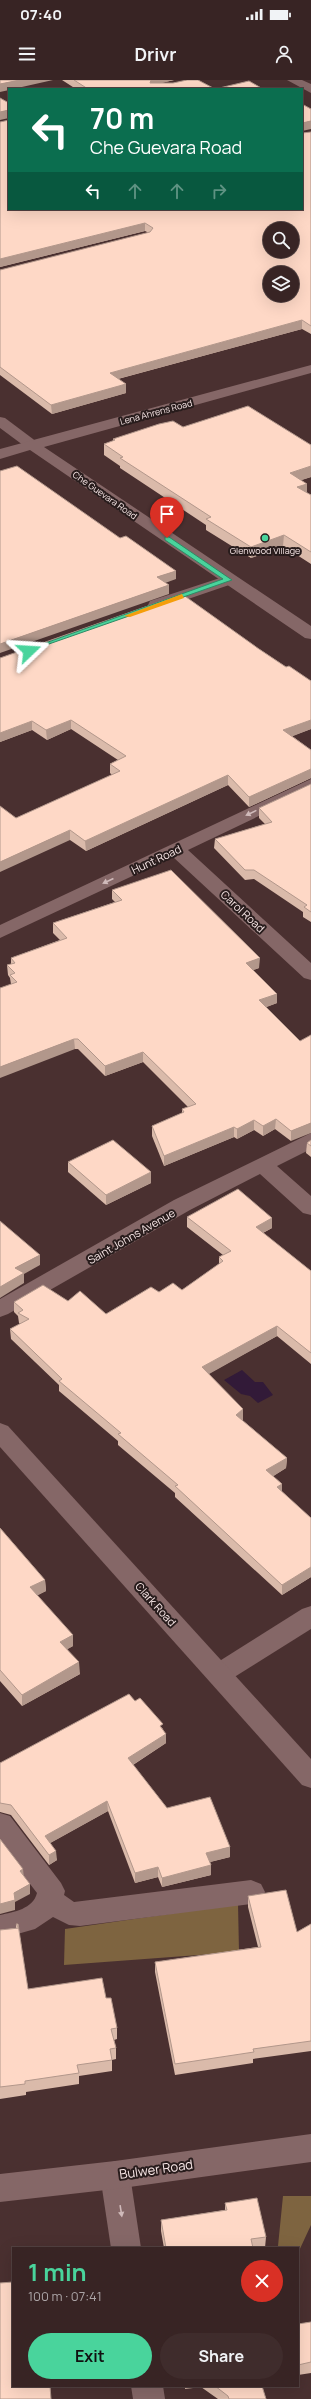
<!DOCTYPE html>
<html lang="en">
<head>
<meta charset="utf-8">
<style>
  body { margin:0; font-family:Manrope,sans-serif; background:#3f2c2c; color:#f1f3f6; height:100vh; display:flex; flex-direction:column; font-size:15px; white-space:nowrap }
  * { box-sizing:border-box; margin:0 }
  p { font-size:13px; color:#aba4a6 }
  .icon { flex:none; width:22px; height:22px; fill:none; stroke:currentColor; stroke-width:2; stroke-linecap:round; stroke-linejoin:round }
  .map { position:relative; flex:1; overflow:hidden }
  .drawer { position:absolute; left:12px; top:2167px; width:287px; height:140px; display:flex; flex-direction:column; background:#382424; border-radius:0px; box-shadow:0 4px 16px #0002,0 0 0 1px #524141 }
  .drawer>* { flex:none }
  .hud { position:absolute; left:8px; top:8px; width:295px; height:122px; border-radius:0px; box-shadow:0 4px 16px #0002,0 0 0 1px #524141; background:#0b6e4f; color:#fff; overflow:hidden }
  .fabs { position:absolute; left:263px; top:142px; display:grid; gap:8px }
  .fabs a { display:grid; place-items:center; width:36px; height:36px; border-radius:50%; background:#382424; box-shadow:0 4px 16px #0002,0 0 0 1px #524141; font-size:20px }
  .pin { position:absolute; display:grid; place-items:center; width:34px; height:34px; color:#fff; margin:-41px -17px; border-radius:50% 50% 50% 0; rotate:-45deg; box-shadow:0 0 4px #0007 }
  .pin .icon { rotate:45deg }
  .me { position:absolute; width:44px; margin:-22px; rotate:70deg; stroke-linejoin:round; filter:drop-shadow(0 0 3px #0008) }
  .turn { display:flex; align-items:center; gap:14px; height:84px; padding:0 16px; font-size:18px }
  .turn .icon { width:52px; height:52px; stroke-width:2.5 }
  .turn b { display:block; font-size:28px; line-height:34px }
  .lanes { display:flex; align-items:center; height:38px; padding:0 16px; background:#0003; justify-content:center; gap:20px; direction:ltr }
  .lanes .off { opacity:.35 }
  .round { display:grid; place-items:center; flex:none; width:42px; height:42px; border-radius:21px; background:#3f2c2c }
  .overview { display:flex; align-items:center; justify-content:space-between; height:68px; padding:0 16px }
  h1 { font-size:24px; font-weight:700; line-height:30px; color:#49d49c }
  .primary-button { display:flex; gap:8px; margin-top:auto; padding:8px 16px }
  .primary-button a { flex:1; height:46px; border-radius:24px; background:#49d49c; color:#111; font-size:16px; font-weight:700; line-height:46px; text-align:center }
  .primary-button a+a { background:#3f2c2c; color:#f1f3f6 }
  .status { display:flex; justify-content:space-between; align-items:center; height:28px; padding:0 20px; background:#382424; direction:ltr }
  .status svg { height:11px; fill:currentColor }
  header { display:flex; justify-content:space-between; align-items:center; height:52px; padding:0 16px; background:#382424; font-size:18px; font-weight:700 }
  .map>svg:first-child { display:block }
  .forest { fill:#7e6440 }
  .water { fill:#321a38 }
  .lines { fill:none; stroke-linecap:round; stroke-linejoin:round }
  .minor { fill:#856767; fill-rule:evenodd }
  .tertiary { fill:#856767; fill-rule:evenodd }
  .secondary { fill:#856767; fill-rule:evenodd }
  .wall { fill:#dabaaa }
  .shaded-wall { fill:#b2978b }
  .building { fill:#fed8c6; stroke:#b2978b; fill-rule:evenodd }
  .oneway { fill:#d0baba }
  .route { fill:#49d49c; stroke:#2f8a65 }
  .slow { fill:#f59e0b }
  .poi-dot { fill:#49d49c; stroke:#281c1c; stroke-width:1.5 }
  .labels { text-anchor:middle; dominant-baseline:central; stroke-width:4; stroke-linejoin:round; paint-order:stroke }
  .far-street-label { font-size:9px; fill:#f8e7e7; stroke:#281c1c }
  .far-poi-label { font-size:9px; fill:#f8e7e7; stroke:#281c1c }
  .street-label { font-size:11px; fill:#f8e7e7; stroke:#281c1c }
  .near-street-label { font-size:13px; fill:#f8e7e7; stroke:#281c1c }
</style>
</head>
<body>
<div class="status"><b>07:40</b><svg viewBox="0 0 49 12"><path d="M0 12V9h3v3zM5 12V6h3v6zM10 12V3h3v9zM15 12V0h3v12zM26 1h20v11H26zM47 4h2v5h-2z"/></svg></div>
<header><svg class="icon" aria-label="menu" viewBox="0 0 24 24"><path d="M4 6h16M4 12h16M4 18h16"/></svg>Drivr<svg class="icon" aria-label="person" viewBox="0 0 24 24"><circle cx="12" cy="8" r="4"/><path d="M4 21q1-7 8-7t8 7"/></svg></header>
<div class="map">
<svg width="311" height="2319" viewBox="0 0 311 2319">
  <rect width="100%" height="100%" fill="#4a3030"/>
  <!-- forest -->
  <g class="forest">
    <polygon points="238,1824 239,1872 64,1885 65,1849"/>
    <polygon points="283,2116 311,2116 311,2145 298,2173 298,2168 281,2168 278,2166"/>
  </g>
  <!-- water -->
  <polygon class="water" points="242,1290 255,1302 263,1302 273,1315 258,1323 250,1316 241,1314 224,1300"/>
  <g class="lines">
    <!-- minor -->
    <g class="minor">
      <polygon points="229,495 235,497 237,500 235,503 156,530 150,529 148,525 150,521"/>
      <polygon points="311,699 311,711 188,770 311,883 311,900 304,898 173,777 0,858 0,845"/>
      <polygon points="311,1053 311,1069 277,1086 311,1116 311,1135 303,1133 260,1094 190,1130 8,1234 0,1237 0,1219 174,1120"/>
      <polygon points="311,1526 311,1549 228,1601 219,1604 210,1601 206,1594 210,1587 302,1529"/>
      <path d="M0 1733 10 1736 61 1803 65 1811 64 1815 74 1822 251 1800 261 1804 265 1812 261 1820 251 1824 80 1846 69 1845 53 1837 35 1849 0 1859V1835C14 1832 33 1829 37 1813L0 1765Z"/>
      <polygon points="115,2081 126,2085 130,2095 141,2168 111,2168 100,2095 104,2085"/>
      <polygon points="131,2306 163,2306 165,2319 133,2319"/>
    </g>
    <!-- tertiary -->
    <g class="tertiary">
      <polygon points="0,337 5,338 37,362 40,365 37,368 27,368 0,348"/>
      <polygon points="0,1343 8,1346 311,1679 311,1708 302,1705 0,1367"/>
      <polygon points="311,2054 311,2082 115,2109 0,2122 0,2094 115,2081"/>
    </g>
    <!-- secondary -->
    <g class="secondary">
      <polygon points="287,0 302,0 311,4 311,13"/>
      <polygon points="311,285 311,293 44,367 311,546 311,559 305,558 30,370 0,379 0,369"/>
    </g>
  </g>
  <!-- wall -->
  <g class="wall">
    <polygon points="62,0 174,0 161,3 215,9 263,9 76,9"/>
    <polygon points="0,42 9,129 311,52 311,254 302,249 118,299 126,313 52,334 0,295 0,190 149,153 145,151 0,187"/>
    <polygon points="183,347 311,365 311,397 301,400 307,413 311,415 311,484 283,466 251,478 206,450 206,445 120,388 120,386 104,375 104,364 113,361 113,359"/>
    <polygon points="259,569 286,587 311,601 311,649 292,656 311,670 311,698 249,727 228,705 86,771 70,760 16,738 112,695 110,693 110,684 118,680 71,649 47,660 32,650 0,662 0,578"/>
    <polygon points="311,704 311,842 303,837 303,832 254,799 245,800 214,768 215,759 265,744 259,738 259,728"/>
    <polygon points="112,810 259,888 253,890 277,923 266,927 300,961 291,1061 275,1049 263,1056 254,1050 237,1059 234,1057 164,1086 152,1056 152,1046 182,1033 182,1029 188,1027 143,982 105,996 78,969 75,969 11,904 10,898 8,895 7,885 11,884 11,878 60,860 53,853 53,843 115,822 112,819"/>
    <polygon points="311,1060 311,1077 306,1073 307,1063"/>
    <polygon points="68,1082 151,1092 151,1103 106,1125 68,1092"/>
    <polygon points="187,1137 272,1138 272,1148 263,1153 311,1191 311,1284 277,1256 208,1294 243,1329 242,1340 287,1378 286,1388 273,1396 282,1404 282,1412 311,1438 311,1497 282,1515 175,1417 175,1413 118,1365 118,1361 59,1311 59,1305 11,1259 10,1249 20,1244 19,1243 18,1236 14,1232 14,1222 68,1221 106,1234 159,1212 182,1210 219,1184 219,1177 223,1175 187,1147"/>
    <polygon points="0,1448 45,1500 46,1511 37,1515 73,1566 67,1569 80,1594 22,1626 0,1601"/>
    <polygon points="135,1621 163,1649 166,1663 133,1685 167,1728 230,1777 210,1782 211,1785 211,1795 162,1807 158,1797 135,1803 108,1731 50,1763 57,1780 49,1785 11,1735 0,1732 0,1683"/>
    <polygon points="248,1816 297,1852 311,1844 311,1971 253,1979 253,1983 175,1995 155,1892 155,1882 258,1867 248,1827"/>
    <polygon points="16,1844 18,1844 28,1909 106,1918 117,1948 117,1959 114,1960 116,1968 116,1979 112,1980 112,1991 79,1996 79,2004 26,2012 26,2015 0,2019 0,1850 16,1848"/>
    <polygon points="225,2123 266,2157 265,2168 164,2168 161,2151 161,2140 225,2130"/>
    <polygon points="311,2242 311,2293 298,2295 298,2244"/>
    <polygon points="185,2306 262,2306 266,2319 218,2319 201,2307 185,2309"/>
  </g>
  <!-- shaded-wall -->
  <g class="shaded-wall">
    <polygon points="20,0 53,0 13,9 9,9 9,10 0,12 0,4"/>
    <polygon points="151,0 174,0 153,5 150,3"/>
    <polygon points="9,30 9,38 0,40 0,32"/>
    <polygon points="311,41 311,49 302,51 302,43"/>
    <polygon points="145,143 145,151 0,187 0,179"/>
    <polygon points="302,240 302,249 110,301 110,293"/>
    <polygon points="126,304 126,313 52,334 51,325"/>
    <polygon points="311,386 311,397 290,404 290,393"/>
    <polygon points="307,404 307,414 297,407"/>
    <polygon points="284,455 283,466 251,478 251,467"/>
    <polygon points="176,491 176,499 157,506 157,497"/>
    <polygon points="169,505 169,514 0,573 0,564"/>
    <polygon points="71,640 71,649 47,660 46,650"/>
    <polygon points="311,640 311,649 283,660 283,650"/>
    <polygon points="32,641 32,650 0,662 0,653"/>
    <polygon points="311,689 311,698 249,727 249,717"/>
    <polygon points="228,695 228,705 86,771 85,761"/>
    <polygon points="70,750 70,760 0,792 0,782"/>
    <polygon points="260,878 259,888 245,893 246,883"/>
    <polygon points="277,914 277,923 259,930 259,920"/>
    <polygon points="74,959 75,969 0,998 0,987"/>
    <polygon points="143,972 143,982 105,996 105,986"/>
    <polygon points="276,1039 275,1049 263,1056 263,1046"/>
    <polygon points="254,1040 254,1050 237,1059 237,1049"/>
    <polygon points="311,1043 311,1053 291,1061 291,1051"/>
    <polygon points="234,1047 234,1057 164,1086 164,1076"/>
    <polygon points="151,1092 151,1103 106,1125 106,1115"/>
    <polygon points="272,1138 272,1148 255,1157 256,1147"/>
    <polygon points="40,1175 40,1185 24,1194 24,1203 0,1218 0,1207 15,1188"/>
    <polygon points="277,1246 277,1256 202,1298 202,1287"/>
    <polygon points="243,1329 243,1340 236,1345 236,1335"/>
    <polygon points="287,1378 286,1388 266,1401 266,1390"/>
    <polygon points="282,1404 282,1415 277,1407"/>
    <polygon points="311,1487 311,1497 282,1515 282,1505"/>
    <polygon points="45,1500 46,1511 31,1519 30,1507"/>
    <polygon points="73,1555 73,1566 61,1573 60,1562"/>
    <polygon points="79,1582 80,1594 22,1626 22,1615"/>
    <polygon points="166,1654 166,1663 128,1688 128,1678"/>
    <polygon points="107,1721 108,1731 45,1766 45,1756"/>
    <polygon points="230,1767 230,1777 206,1783 206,1773"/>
    <polygon points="56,1771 57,1780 49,1785 49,1775"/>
    <polygon points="211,1785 211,1795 162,1807 162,1798"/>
    <polygon points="158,1787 158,1797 135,1803 135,1793"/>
    <polygon points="23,1789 24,1798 20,1791"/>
    <polygon points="30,1804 30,1814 15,1822 15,1830 0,1834 0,1824 14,1813"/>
  </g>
  <!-- building -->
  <g class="building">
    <polygon points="0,0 20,0 0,4"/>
    <polygon points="74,0 151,0 150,3 173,3 187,0 198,0 215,9 249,1 263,9 88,9"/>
    <polygon points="0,18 9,23 9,30 0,32"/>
    <polygon points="302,24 311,29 311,41 302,43"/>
    <path d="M9 40V129H302V53L311 52V246L302 240 110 293 126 304 51 325 0 287V190L150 152 153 148 145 143 0 179V42ZM270 149H292V171H270ZM270 193H292V215H270Z"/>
    <polygon points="248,326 311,365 311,386 290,393 307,404 297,407 311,415 311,472 284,455 251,467 206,439 211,437 120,378 123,377 104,364 115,360 113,359 159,344 173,341 183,347"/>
    <polygon points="17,386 120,458 126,456 176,491 157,497 169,505 0,564 0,391"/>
    <polygon points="182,514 259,569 286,587 289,586 311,601 311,640 283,650 311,670 311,689 249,717 228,695 85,761 70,750 0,782 0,726 16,738 120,691 110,684 126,676 71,640 46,650 32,641 0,653 0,578"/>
    <polygon points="311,704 311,832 304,827 307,825 254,790 245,790 215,759 272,742 259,728"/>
    <polygon points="171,790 260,878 246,883 277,914 259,920 300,961 311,955 311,1043 291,1051 276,1039 263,1046 254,1040 237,1049 234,1047 164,1076 152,1046 184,1032 182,1029 196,1024 143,972 105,986 78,959 74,959 0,987 0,908 17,902 10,895 15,893 7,885 15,883 11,878 67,858 53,843 122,820 112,810"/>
    <polygon points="113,1060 151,1092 106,1115 68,1082"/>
    <polygon points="311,1060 311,1066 307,1063"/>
    <polygon points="238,1109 272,1138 256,1147 311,1191 311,1273 277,1246 202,1287 243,1329 236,1335 287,1378 266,1390 282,1404 277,1407 311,1438 311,1487 282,1505 175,1406 178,1405 118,1354 121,1353 59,1301 62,1299 10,1249 29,1239 18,1233 23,1230 14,1222 43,1205 68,1221 80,1211 106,1234 151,1207 159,1212 173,1203 182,1210 223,1181 219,1177 231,1171 187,1137"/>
    <polygon points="0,1141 40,1175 15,1188 24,1193 0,1207"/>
    <polygon points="0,1448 45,1500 30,1507 73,1555 60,1562 79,1582 22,1615 0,1590"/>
    <polygon points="129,1614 135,1621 140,1618 163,1644 160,1646 166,1654 128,1678 167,1728 210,1717 230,1767 206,1773 211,1785 162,1798 158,1787 135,1793 107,1721 45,1756 56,1771 49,1775 11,1725 0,1723 0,1683"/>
    <polygon points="0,1759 23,1789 20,1791 30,1804 14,1813 15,1820 0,1824"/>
    <polygon points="286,1810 297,1852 311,1844 311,1961 253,1969 254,1972 175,1984 155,1882 261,1867 248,1816"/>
    <polygon points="16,1844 18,1844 28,1909 102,1898 106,1918 111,1918 117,1948 111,1949 116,1968 110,1969 112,1980 77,1985 79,1993 25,2001 25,2004 0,2007 0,1850 19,1848"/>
    <polygon points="257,2118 266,2157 251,2159 253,2168 166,2168 161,2140 227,2130 225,2123"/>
    <polygon points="13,2202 13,2306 50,2306 51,2319 0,2319 0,2203"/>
    <polygon points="311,2242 311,2282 298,2285 298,2244"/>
    <polygon points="215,2306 262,2306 266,2319 229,2319 228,2316"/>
  </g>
  <!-- one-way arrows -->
  <defs><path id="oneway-solid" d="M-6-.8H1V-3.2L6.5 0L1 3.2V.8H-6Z"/></defs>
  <g class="oneway">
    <use href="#oneway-solid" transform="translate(251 733) rotate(154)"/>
    <use href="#oneway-solid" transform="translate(108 801) rotate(155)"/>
    <use href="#oneway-solid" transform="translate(121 2131) rotate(81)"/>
  </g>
  <!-- route -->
  <polygon class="route" points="165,457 169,457 232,500 26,572 26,570 223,499 165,460"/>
  <!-- slow -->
  <polygon class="slow" points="182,514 184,518 130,537 124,536"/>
  <!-- markers -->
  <circle class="poi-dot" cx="265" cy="458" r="4"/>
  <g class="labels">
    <!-- far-street labels -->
    <g class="far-street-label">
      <text transform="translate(156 332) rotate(-15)">Lena Ahrens Road</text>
      <text transform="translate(105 415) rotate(35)">Che Guevara Road</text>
    </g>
    <!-- far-poi labels -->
    <g class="far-poi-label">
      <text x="265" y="470">Glenwood Village</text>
    </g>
    <!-- street labels -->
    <g class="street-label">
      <text transform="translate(156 779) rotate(-25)">Hunt Road</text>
      <text transform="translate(243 831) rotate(43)">Carol Road</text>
      <text transform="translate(131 1156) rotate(-30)">Saint Johns Avenue</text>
      <text transform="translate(156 1524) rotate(48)">Clark Road</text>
    </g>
    <!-- near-street labels -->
    <g class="near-street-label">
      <text transform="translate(156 2089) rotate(-8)">Bulwer Road</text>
    </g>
  </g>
</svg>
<div class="fabs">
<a><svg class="icon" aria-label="search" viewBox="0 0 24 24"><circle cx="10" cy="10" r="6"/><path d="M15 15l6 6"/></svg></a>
<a><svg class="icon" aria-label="layers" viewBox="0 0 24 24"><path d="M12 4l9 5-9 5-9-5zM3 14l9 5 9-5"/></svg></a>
</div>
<div class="pin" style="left:167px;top:458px;background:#d93025"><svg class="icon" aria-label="arrive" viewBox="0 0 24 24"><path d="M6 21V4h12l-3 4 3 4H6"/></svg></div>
<svg class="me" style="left:29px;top:571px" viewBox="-20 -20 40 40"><path d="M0-17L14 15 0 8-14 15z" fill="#49d49c" stroke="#fff" stroke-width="4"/></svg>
<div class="hud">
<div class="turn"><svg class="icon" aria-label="left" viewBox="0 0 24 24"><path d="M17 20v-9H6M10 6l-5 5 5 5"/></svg><div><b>70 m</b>Che Guevara Road</div></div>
<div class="lanes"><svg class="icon" aria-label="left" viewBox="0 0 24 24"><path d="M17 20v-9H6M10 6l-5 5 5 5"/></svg><svg class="icon off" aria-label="ahead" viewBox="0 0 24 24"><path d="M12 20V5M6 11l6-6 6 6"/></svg><svg class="icon off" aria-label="ahead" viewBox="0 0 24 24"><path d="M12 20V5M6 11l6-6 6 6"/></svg><svg class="icon off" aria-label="right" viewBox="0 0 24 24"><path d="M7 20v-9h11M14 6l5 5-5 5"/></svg></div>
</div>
<section class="drawer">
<div class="overview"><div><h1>1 min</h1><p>100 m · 07:41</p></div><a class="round" style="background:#d93025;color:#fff"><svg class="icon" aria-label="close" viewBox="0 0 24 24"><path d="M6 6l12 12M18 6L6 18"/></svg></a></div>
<div class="primary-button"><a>Exit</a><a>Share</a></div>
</section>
</div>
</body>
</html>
